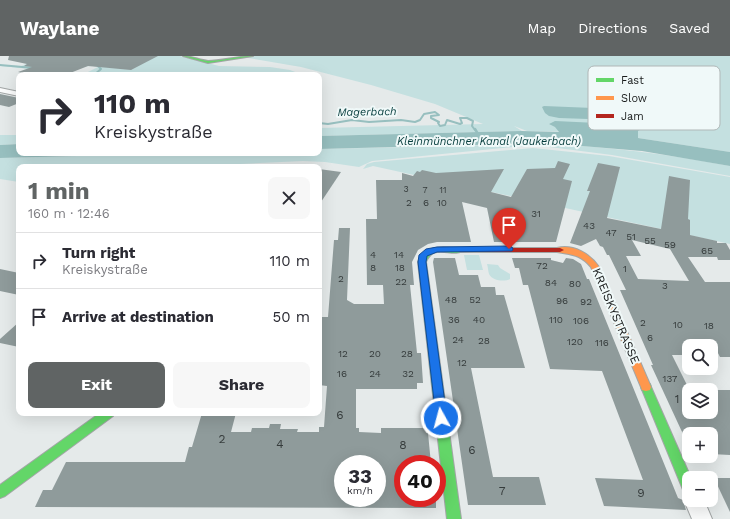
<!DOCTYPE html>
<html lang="en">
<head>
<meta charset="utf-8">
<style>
  body { margin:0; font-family:"Work Sans",sans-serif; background:#f7f7f7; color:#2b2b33; height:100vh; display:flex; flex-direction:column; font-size:15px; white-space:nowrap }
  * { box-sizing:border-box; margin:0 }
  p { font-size:13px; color:#7c7c81 }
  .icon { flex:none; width:22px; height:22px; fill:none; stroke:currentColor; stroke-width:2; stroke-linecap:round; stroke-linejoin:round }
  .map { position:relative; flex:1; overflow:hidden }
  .side { position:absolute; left:16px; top:108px; width:306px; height:252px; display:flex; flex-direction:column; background:#fff; border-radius:8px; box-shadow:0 4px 16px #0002 }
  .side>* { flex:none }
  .guide { position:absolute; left:16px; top:16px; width:306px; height:84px; border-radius:8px; box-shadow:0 4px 16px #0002; background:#fff; color:#2b2b33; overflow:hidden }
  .fabs { position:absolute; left:682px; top:283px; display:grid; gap:8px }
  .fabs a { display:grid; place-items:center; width:36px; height:36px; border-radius:8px; background:#fff; box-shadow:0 4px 16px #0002; font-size:20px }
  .speed { position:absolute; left:334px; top:399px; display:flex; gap:8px; font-size:20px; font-weight:700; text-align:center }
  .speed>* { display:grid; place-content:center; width:52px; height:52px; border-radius:50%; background:#fff; box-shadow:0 4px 16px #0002; line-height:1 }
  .speed small { font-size:10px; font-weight:400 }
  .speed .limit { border:6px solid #d22; background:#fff; color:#111 }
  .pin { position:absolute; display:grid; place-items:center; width:34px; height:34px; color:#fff; margin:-41px -17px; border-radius:50% 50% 50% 0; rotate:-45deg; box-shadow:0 0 4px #0007 }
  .pin .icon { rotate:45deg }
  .me { position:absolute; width:44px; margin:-22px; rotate:353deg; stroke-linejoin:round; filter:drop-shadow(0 0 3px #0008) }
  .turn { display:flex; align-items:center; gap:14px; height:84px; padding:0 12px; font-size:18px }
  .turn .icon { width:52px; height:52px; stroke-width:2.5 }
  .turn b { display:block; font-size:28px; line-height:34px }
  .round { display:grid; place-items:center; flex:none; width:42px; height:42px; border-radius:8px; background:#f7f7f7 }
  .overview { display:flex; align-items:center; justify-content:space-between; height:68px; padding:0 12px }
  h1 { font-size:24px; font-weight:700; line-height:30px; color:#606464 }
  .button { display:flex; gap:8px; margin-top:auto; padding:8px 12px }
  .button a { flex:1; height:46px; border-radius:8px; background:#606464; color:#fff; font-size:16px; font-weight:700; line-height:46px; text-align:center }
  .button a+a { background:#f7f7f7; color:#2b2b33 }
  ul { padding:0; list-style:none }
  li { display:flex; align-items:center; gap:12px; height:56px; padding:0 12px; border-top:1px solid #e1e1e2 }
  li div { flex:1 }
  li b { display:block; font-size:15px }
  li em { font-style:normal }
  header { display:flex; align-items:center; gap:24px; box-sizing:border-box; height:56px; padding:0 20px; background:#606464; color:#fff }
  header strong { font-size:19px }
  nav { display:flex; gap:22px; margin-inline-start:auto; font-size:14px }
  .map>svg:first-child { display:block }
  .green { fill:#c4e0e0 }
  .water { fill:#97bfbf }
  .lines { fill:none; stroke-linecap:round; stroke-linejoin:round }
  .stream-far1 { stroke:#97bfbf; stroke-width:2 }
  .stream { stroke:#97bfbf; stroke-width:2.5 }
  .building { fill:#8f9b9b; fill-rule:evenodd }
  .street-casing { stroke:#a2a6a6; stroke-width:2 }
  .fast-casing { stroke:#a2a6a6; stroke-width:2 }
  .slow-casing { stroke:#a2a6a6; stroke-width:2 }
  .jam-casing { stroke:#a2a6a6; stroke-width:2 }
  .street { fill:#fbfcfc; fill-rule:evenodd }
  .fast { fill:#63d668; fill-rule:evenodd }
  .slow { fill:#ff974d; fill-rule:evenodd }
  .jam { fill:#b3261e; fill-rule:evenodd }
  .route { fill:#1a73e8; stroke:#114b97 }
  .labels { text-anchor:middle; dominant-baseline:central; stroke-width:4; stroke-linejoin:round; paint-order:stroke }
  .far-number-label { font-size:9px; fill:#363c3c }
  .number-label { font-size:10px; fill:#363c3c }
  .far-water-label { font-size:11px; font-style:italic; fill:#053c3c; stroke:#f0f9f9 }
  .street-label { font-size:12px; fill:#191c1c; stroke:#f0f9f9 }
  .near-number-label { font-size:12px; fill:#363c3c }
  .key { fill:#f0f9f9; stroke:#b0b7b7; stroke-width:1 }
  .key-label { font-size:11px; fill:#191c1c }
</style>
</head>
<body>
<header>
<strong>Waylane</strong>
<nav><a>Map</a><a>Directions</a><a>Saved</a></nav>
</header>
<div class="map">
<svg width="730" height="463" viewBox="0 0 730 463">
  <rect width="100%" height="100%" fill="#e5eaea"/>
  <!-- green -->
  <g class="green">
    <polygon points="46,0 180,0 219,10 270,11 290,14 303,19 82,19 98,11 93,10 30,13 0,10 0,9 19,11"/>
    <polygon points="237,0 730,0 730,96 638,82 638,77 527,75 514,70 522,75 319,80 319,72 483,68 435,48 371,29 301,11"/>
    <polygon points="0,79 19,79 19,88 0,89"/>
    <path d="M541 88C605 90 667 98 730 110V120L612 99 534 89 372 105 359 111 325 106 303 105 179 111H19V126L0 123V102L191 97H319V93Z"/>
    <polygon points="533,92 609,100 730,121 730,188 373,110 363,113 367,108 374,106"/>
    <polygon points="464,199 479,199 483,214 467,214"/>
    <path d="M487 208 498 209 500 212 510 218V223C505 226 492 225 489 218 488 215 488 211 487 208Z"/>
  </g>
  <!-- water -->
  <g class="water">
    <polygon points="544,50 593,52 640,56 646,58 648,64 645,67 640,68 588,63 559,62 549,60 545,57 542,51"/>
    <polygon points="555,65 640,69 641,73 638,75 638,82 730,96 730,110 642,95 570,89 511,88 319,93 319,80 522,75 559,76 555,71 549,68"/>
    <polygon points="19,88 19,97 191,97 0,102 0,89"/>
  </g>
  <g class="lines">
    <!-- stream-far1 -->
    <g class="stream-far1">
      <polyline points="0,9 34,12"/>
      <polyline points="94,19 101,13 97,9"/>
      <polyline points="319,67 328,68 352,64 369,66 401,64 415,66 420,64 424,58 435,56 439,59 431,60 431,62 439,66 438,67 440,70 445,69 447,64 460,68 462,67 460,62 467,62 473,65 472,70 475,74"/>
    </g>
    <!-- stream -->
    <polyline class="stream" points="475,73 478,78"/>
  </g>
  <!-- building -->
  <g class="building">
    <polygon points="9,0 158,0 131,14 88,10 65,19 33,19 18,16 32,11 24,10 27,8 8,4"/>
    <polygon points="0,38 19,42 19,47 9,51 0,49"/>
    <path d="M558 105 570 108 563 123 572 125 556 186H494L487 152 462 146 471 186H437L428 188 418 194 412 206 414 229H410L417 297H421L423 327H417V333H356V372H359V376L381 377V372H425L426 377H428L431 408H403V442H436V452L35 451 43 434H52L66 406H185L189 391H192L202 357H236L231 376H251L252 372H269L270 368H281L280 373H298L297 376H319V371H324L327 330 319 329V261H328L334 184H338L339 172H350L347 244 354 248H384L383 229H367L366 163H377L376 124H402V117L413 120 417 115 420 116 422 114 436 117 504 113 491 136 511 141 527 113 555 112ZM343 408H377V442H343Z"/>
    <path d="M598 107 620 111 607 162 661 173 669 120 690 124 688 163 690 164V179L717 185V187H726L730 194V204H718L717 201H688L705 226H730V301H720L717 295H711V290H689V299H672L689 333V356H711V334H730V399L711 398V378H683L651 309H653L620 234H626L609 199H607L603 191 600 190 596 183 581 190 570 187 590 135H587ZM632 184 670 193 689 225 638 223 626 200H641Z"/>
    <polygon points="319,113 341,116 319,149"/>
    <polygon points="434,202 455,202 459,219 478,219 481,231 495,231 496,239 504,239 525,312 471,312 493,421 539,421 546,449 468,449 433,206"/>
    <polygon points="512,202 551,202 551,204 563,207 566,202 573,203 581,208 587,223 589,223 678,442 683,444 686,454 604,450 595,422 643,424 602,315 550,313 528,229 523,229 519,212 515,212"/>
    <polygon points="0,213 19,217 19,239 0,235"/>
    <polygon points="19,266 19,291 0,287 0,283"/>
    <polygon points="714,422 730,422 730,456"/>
  </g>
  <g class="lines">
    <defs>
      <g id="street">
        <polygon points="0,32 19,36 19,40 0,36"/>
        <polygon points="689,436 689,444 704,444 712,463 692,463 684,444 687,437"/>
      </g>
      <g id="fast">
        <path d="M183 0C192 0 199 4 208 5 221 5 239 0 253 0L208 7Z"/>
        <path d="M443 191 460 192 464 194C453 203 434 186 426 206L461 463H447L418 206C423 194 431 192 443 191Z"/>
        <polygon points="646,327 650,328 651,331 691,422 689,422 689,438 684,436 641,331 642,328"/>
        <polygon points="100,357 115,357 113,360 5,440 0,442 0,429"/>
      </g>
      <path id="slow" d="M557 192C574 188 590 198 599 211L651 331 650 334 646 335 642 334 641 331 591 211C580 198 572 199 557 196L556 194Z"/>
      <polygon id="jam" points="457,192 560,192 564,194 560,196 460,196 456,194"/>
    </defs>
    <!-- street casing -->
    <use href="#street" class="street-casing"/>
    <!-- fast casing -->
    <use href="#fast" class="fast-casing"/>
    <!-- slow casing -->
    <use href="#slow" class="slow-casing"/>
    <!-- jam casing -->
    <use href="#jam" class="jam-casing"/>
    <!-- street -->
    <use href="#street" class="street"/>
    <!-- fast -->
    <use href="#fast" class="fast"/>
    <!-- slow -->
    <use href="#slow" class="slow"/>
    <!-- jam -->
    <use href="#jam" class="jam"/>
  </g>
  <!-- route -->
  <polygon class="route" points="509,190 512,191 513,193 512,195 437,196 427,200 426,206 447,362 446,366 441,367 437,366 436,362 418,206 419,199 426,193 437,191"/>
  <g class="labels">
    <!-- far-number labels -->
    <g class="far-number-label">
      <text x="406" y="133">3</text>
      <text x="425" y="134">7</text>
      <text x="443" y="134">11</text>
    </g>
    <!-- number labels -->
    <g class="number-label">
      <text x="409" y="146">2</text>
      <text x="426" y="146">6</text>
      <text x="442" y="146">10</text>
      <text x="536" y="157">31</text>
      <text x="589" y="169">43</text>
      <text x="611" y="176">47</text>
      <text x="631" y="180">51</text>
      <text x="650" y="184">55</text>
      <text x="670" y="188">59</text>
      <text x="707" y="194">65</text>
      <text x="373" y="198">4</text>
      <text x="399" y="198">14</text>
      <text x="542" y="209">72</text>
      <text x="373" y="211">8</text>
      <text x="400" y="211">18</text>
      <text x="625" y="212">1</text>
      <text x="341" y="222">2</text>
      <text x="401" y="225">22</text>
      <text x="551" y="226">84</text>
      <text x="575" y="227">80</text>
      <text x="665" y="229">3</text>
      <text x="451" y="243">48</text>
      <text x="475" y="243">52</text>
      <text x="562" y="244">96</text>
      <text x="586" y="245">92</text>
      <text x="454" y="263">36</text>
      <text x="479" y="263">40</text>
      <text x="556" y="263">110</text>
      <text x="581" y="264">106</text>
      <text x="643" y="266">2</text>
      <text x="678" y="268">10</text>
      <text x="709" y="269">18</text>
      <text x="650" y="281">6</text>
      <text x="458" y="283">24</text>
      <text x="484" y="284">28</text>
      <text x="575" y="285">120</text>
      <text x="602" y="286">116</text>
      <text x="343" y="297">12</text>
      <text x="375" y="297">20</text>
      <text x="407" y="297">28</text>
      <text x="462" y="306">12</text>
      <text x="342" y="317">16</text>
      <text x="375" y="317">24</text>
      <text x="408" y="317">32</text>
      <text x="670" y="322">137</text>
    </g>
    <!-- far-water labels -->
    <g class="far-water-label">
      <text transform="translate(367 56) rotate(-1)">Magerbach</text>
      <text x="489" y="85">Kleinmünchner Kanal (Jaukerbach)</text>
    </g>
    <!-- street labels -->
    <g class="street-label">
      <text transform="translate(616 260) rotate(67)">KREISKYSTRASSE</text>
    </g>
    <!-- near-number labels -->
    <g class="near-number-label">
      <text x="677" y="343">1</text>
      <text x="340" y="359">6</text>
      <text x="222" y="383">2</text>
      <text x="280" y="388">4</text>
      <text x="403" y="389">8</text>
      <text x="472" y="394">6</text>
      <text x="502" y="435">7</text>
      <text x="641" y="437">9</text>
    </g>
  </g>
  <!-- legend -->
  <rect x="588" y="10" width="132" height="64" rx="6" class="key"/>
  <rect x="596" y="22" width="18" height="4" fill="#63d668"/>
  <rect x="596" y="40" width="18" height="4" fill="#ff974d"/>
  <rect x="596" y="58" width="18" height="4" fill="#b3261e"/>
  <g class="key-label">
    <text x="621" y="28">Fast</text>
    <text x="621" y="46">Slow</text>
    <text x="621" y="64">Jam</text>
  </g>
</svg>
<div class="fabs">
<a><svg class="icon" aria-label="search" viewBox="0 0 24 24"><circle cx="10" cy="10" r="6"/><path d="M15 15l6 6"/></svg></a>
<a><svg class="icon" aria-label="layers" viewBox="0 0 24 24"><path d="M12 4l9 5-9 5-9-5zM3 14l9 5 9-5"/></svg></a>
<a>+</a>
<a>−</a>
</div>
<div class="speed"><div>33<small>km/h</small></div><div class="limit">40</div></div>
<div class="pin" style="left:509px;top:193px;background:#d93025"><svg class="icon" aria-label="arrive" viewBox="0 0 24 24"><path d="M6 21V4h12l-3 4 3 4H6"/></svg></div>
<svg class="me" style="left:441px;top:362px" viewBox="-20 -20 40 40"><circle r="17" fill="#1a73e8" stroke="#fff" stroke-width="3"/><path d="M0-11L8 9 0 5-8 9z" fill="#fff"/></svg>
<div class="guide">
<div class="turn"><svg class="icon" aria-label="right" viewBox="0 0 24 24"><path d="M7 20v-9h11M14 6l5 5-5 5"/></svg><div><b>110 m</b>Kreiskystraße</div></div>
</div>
<section class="side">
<div class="overview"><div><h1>1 min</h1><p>160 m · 12:46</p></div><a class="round"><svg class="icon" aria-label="close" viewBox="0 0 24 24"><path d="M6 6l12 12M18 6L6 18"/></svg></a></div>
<ul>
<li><svg class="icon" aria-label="right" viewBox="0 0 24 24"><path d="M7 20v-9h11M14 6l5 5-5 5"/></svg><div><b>Turn right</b><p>Kreiskystraße</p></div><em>110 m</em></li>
<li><svg class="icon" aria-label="arrive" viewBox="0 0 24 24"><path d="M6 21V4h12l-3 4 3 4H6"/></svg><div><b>Arrive at destination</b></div><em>50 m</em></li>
</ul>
<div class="button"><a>Exit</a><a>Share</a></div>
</section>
</div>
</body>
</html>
